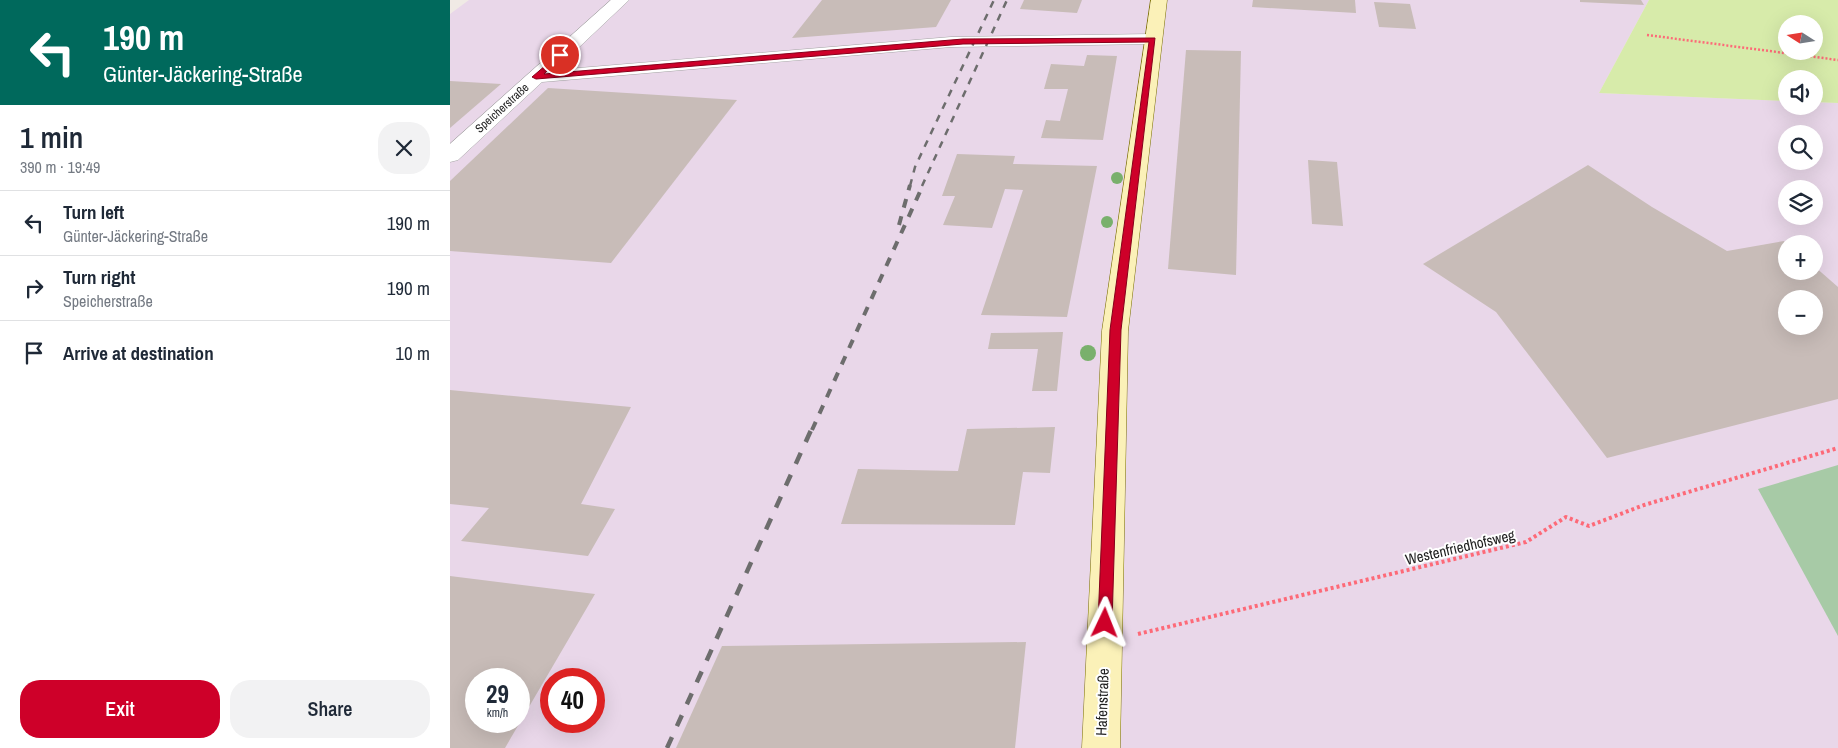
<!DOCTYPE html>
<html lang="en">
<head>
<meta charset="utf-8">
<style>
  body { margin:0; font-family:"Archivo Narrow",sans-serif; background:#f2f2f3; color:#1f2937; height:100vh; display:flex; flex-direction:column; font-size:19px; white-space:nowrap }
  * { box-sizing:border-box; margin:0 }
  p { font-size:16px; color:#747a83 }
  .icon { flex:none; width:28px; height:28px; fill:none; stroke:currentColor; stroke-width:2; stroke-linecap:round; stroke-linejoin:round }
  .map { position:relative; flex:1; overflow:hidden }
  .drawer { display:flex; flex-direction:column; background:#fff; width:450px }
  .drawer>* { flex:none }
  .hud { background:#00695c; color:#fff; overflow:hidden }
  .needle { width:32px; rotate:282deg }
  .controls { position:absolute; left:1328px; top:15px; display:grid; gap:10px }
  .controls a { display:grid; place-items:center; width:45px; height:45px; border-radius:50%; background:#fff; box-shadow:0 5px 20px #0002; font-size:25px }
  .speed { position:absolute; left:15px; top:668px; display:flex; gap:10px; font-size:25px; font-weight:700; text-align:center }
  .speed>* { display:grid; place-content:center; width:65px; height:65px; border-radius:50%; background:#fff; box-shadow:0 5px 20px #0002; line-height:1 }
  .speed small { font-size:12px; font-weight:400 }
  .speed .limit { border:8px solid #d22; background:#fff; color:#111 }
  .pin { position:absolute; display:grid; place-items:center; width:42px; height:42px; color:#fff; margin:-21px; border:2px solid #fff; border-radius:50%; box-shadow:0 1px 5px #0007 }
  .me { position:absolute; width:55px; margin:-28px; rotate:2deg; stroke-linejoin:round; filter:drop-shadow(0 0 4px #0008) }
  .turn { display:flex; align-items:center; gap:18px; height:105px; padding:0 20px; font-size:22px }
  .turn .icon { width:65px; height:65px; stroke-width:2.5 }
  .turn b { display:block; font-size:35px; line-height:42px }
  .round { display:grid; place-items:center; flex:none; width:52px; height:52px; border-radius:20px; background:#f2f2f3 }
  .overview { display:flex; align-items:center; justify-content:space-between; height:85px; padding:0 20px }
  h1 { font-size:30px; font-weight:600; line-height:38px }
  .button { display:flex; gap:10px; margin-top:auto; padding:10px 20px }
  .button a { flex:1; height:58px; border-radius:20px; background:#ce0029; color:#fff; font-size:20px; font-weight:600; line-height:58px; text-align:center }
  .button a+a { background:#f2f2f3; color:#1f2937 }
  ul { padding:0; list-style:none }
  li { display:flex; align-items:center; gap:15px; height:65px; padding:0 20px; border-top:1px solid #e0e1e3 }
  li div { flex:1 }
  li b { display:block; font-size:19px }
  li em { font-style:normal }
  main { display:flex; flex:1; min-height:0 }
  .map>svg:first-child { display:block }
  .industrial { fill:#e9d7e9; fill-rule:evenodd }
  .grass { fill:#d7ebaa; fill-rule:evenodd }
  .cemetery { fill:#a7caa6 }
  .building { fill:#c8bcb8; fill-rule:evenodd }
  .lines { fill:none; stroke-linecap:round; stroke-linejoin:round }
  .street-casing { stroke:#a3a3a3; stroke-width:1 }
  .secondary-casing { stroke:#7a6f02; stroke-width:1 }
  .path-far1 { stroke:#fd6a78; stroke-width:2.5; stroke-dasharray:2 2; stroke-linecap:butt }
  .path { stroke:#fd6a78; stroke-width:4; stroke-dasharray:3 3; stroke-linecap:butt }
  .street { fill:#fff; fill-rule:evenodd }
  .secondary { fill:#fbf1b8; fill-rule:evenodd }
  .rail-far2 { stroke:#6d6d6d; stroke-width:2.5; stroke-dasharray:7 7; stroke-linecap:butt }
  .rail-far1 { stroke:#6d6d6d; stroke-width:4; stroke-dasharray:9 9; stroke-linecap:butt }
  .rail { stroke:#6d6d6d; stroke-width:4.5; stroke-dasharray:12 12; stroke-linecap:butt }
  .tree { fill:#79b06c }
  .route { fill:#ce0029; stroke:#86001b }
  .labels { text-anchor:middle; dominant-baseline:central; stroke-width:4; stroke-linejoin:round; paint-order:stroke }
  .far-street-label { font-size:12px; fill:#1f1f1f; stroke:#fff }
  .street-label { font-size:15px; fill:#1f1f1f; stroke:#fff }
</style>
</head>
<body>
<main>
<section class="drawer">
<div class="hud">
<div class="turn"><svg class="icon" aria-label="left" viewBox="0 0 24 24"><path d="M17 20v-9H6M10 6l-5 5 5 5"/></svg><div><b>190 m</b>Günter-Jäckering-Straße</div></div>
</div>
<div class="overview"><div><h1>1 min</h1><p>390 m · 19:49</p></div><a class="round"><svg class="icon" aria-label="close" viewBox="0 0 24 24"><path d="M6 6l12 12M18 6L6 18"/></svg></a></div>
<ul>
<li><svg class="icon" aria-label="left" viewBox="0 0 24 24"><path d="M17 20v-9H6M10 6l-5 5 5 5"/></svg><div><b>Turn left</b><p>Günter-Jäckering-Straße</p></div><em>190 m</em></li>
<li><svg class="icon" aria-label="right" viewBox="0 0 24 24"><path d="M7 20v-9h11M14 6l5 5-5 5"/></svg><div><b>Turn right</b><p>Speicherstraße</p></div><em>190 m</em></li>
<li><svg class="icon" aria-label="arrive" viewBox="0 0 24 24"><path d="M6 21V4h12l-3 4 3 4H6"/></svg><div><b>Arrive at destination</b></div><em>10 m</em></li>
</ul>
<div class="button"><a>Exit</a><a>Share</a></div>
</section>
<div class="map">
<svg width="1388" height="748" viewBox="0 0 1388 748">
  <rect width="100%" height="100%" fill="#f0eae5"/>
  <!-- industrial -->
  <path class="industrial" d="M19 0H1199L1149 93 1336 101V106H1364V102L1388 103V748H0V14ZM1336 134H1364V161H1336ZM1336 189H1364V216H1336ZM1336 244H1364V271H1336ZM1336 299H1364V326H1336ZM26 679H69V721H26ZM101 679H144V721H101Z"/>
  <!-- grass -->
  <path class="grass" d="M1199 0H1388V103L1364 102V79H1336V101L1149 93ZM1336 24H1364V51H1336Z"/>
  <!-- cemetery -->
  <polygon class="cemetery" points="1388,465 1388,636 1308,489"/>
  <!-- building -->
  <g class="building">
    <polygon points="372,0 501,0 486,27 342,38"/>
    <polygon points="574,0 632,0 627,13 570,9"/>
    <polygon points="803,0 905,0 906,13 802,7"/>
    <polygon points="1130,0 1191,0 1194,5 1130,2"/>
    <polygon points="924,2 960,4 966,29 929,27"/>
    <polygon points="736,50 791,51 786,275 718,269"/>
    <polygon points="637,55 667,56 653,140 591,138 596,120 610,121 618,89 594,89 601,64 634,66"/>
    <polygon points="0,81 51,84 0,128"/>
    <polygon points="98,88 287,100 161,263 0,251 0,181"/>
    <polygon points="507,154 565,156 563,164 647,166 617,317 531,315 573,190 555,189 542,228 493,225 505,196 492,196"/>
    <polygon points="858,160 887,162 893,226 862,224"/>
    <path d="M1138 165 1202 207 1277 251 1334 241 1336 243V271H1364V266L1388 287V399L1157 458 1046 312 973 264ZM1336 299H1364V326H1336Z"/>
    <polygon points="613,332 607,391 582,391 588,349 538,349 541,333"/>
    <polygon points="0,390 181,407 131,504 165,509 138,556 11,541 39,508 0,504"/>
    <polygon points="605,427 600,473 573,472 565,525 391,524 408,469 508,471 517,429"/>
    <path d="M0 576 145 594 55 748H0ZM26 679H69V721H26Z"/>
    <polygon points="576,642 565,748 226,748 272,646"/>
  </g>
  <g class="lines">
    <defs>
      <polygon id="street" points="161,0 179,0 105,70 501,37 703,34 709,35 712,39 709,43 703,44 501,47 92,82 8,160 0,162 0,144"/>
      <polygon id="secondary" points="701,0 717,0 678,331 670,748 632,748 652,331"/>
    </defs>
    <!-- street casing -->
    <use href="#street" class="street-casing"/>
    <!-- secondary casing -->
    <use href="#secondary" class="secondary-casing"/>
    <!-- path-far1 -->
    <polyline class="path-far1" points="1197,35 1388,60"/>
    <!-- path -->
    <polyline class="path" points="688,634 1076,542 1116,517 1139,526 1194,505 1388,448"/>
    <!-- street -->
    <use href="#street" class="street"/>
    <!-- secondary -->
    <use href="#secondary" class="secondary"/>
    <!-- rail-far2 -->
    <g class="rail-far2">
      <polyline points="460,186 465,167 544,0"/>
      <polyline points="472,186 557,0"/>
    </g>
    <!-- rail-far1 -->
    <g class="rail-far1">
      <polyline points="449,225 460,185"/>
      <polyline points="362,430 473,185"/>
    </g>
    <!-- rail -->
    <polyline class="rail" points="217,748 362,428"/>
  </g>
  <!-- trees -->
  <g class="tree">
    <circle cx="667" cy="178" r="6"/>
    <circle cx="657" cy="222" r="6"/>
    <circle cx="638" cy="353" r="8"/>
  </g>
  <!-- route -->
  <polygon class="route" points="705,38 671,330 662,623 660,628 655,630 650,628 648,623 660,330 699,42 513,44 86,79 82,77 110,53 113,55 112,57 94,74 513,39"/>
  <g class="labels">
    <!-- far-street labels -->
    <g class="far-street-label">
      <text transform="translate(52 108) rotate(-42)">Speicherstraße</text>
    </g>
    <!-- street labels -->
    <g class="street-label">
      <text transform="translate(1010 547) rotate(-13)">Westenfriedhofsweg</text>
      <text transform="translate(652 702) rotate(-88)">Hafenstraße</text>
    </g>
  </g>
</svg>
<div class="controls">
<a><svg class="needle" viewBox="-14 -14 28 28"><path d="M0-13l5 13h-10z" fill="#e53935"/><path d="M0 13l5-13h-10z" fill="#747a83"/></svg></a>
<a><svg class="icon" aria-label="sound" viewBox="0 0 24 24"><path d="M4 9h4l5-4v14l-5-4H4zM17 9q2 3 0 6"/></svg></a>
<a><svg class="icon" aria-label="search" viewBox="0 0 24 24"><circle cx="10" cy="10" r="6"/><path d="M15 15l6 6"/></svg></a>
<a><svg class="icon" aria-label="layers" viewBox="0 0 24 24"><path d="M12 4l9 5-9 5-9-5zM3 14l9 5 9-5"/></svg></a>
<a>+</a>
<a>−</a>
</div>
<div class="speed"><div>29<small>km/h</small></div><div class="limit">40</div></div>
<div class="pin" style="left:110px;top:55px;background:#d93025"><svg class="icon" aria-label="arrive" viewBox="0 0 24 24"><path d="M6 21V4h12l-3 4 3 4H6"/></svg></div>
<svg class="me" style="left:655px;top:623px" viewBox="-20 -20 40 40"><path d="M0-17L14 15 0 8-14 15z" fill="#ce0029" stroke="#fff" stroke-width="4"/></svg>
</div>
</main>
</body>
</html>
